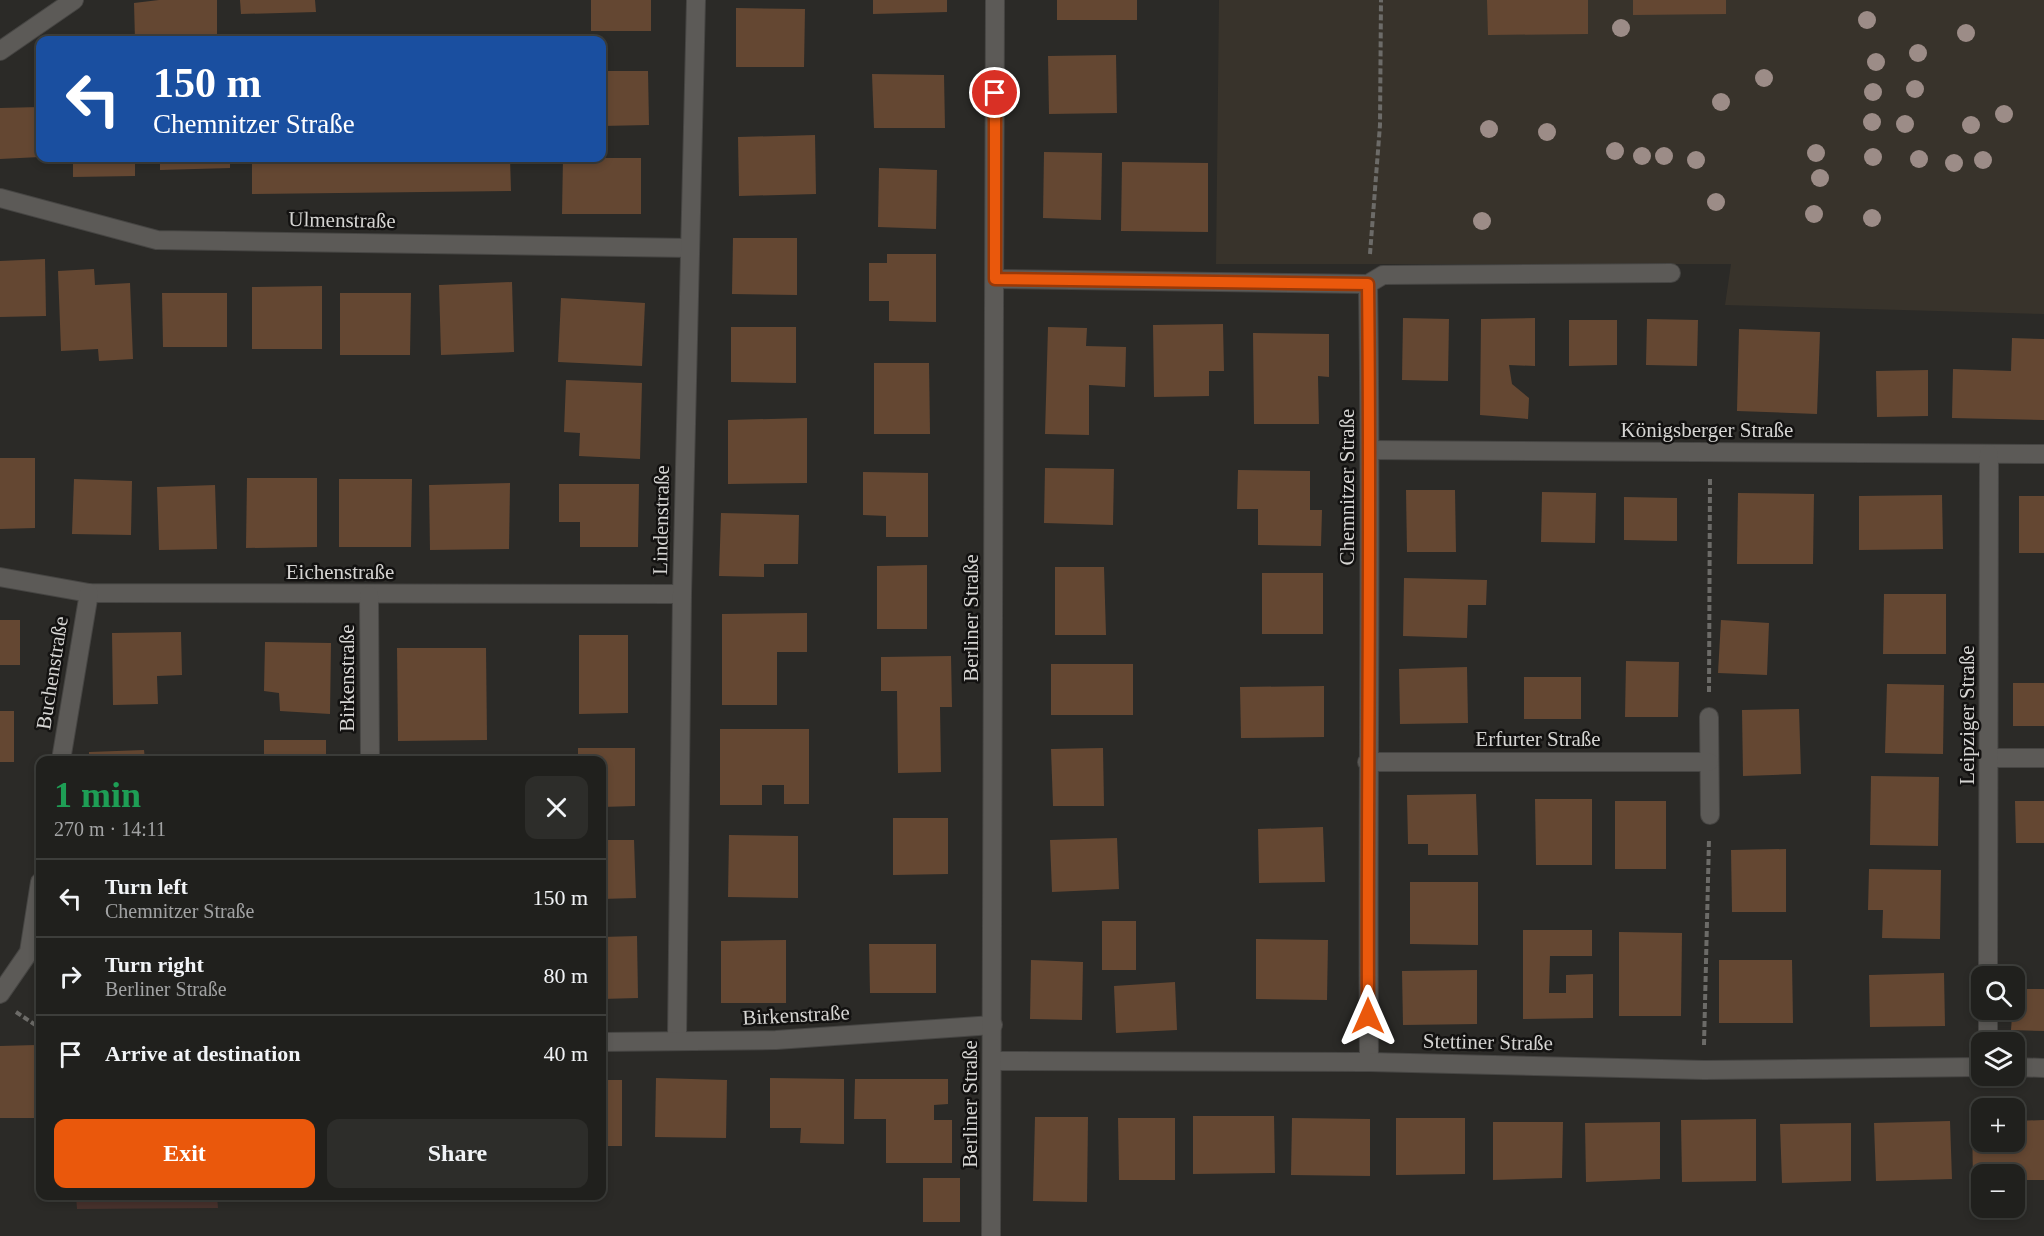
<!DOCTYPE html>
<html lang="en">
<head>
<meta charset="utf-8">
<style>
  body { margin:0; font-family:Georgia,serif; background:#2d2d2a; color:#f1f3f6; height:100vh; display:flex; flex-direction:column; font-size:22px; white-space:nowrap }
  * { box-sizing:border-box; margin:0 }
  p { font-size:20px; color:#a2a3a4 }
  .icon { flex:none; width:33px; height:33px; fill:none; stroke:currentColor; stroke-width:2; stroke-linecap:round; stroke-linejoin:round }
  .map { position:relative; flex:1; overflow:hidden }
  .sheet { position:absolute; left:36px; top:756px; width:570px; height:444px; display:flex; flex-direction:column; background:#20201d; border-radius:12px; box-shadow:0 3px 9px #0003,0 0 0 2px #3d3e3b }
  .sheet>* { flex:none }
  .hud { position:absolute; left:36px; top:36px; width:570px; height:126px; border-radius:12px; box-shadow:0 3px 9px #0003,0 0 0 2px #3d3e3b; background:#1a4fa0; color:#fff; overflow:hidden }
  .controls { position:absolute; left:1971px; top:966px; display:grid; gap:12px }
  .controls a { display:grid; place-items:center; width:54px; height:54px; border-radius:12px; background:#20201d; box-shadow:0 3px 9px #0003,0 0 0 2px #3d3e3b; font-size:30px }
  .pin { position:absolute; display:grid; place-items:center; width:51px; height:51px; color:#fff; margin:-26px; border:3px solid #fff; border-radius:50%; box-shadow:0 2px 6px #0007 }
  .me { position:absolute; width:66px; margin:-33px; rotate:0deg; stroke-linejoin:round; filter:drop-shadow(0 0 4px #0008) }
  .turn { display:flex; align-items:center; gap:21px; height:126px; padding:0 18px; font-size:27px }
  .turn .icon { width:78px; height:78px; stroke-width:2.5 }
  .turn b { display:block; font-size:42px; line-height:51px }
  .round { display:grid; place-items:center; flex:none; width:63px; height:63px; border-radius:12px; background:#2d2d2a }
  .summary { display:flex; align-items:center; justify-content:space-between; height:102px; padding:0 18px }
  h1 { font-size:36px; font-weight:800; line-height:45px; color:#1e9e55 }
  .primary-button { display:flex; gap:12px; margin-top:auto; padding:12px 18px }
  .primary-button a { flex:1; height:69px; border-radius:12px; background:#ea580c; color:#fff; font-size:24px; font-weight:800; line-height:69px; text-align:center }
  .primary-button a+a { background:#2d2d2a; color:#f1f3f6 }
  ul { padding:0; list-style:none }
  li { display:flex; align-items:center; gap:18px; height:78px; padding:0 18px; border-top:2px solid #3d3e3b }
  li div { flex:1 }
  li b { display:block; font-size:22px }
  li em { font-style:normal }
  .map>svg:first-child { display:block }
  .built { fill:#38332b }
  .green { fill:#48322d }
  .building { fill:#644732 }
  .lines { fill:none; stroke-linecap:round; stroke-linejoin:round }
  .minor-casing { stroke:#464543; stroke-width:20 }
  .path { stroke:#6c6b68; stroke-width:4; stroke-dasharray:6 3; stroke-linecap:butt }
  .minor { stroke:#5c5a57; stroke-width:18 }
  .tree { fill:#9c8c87 }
  .route-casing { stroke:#983908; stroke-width:15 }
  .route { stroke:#ea580c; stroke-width:10 }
  .labels { text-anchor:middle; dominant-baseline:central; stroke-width:5; stroke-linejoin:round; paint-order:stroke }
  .street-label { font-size:21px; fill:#d6d5d3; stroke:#131211 }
</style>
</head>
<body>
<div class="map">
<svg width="2044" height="1236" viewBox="0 0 2044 1236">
  <rect width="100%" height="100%" fill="#2b2a27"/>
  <!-- built -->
  <polygon class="built" points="1219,0 2044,0 2044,314 1725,305 1731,264 1216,264"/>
  <!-- green -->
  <polygon class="green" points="76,1196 217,1196 218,1208 77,1209"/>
  <!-- building -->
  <g class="building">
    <polygon points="159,0 217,0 217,40 135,40 134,3"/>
    <polygon points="240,0 315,0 316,12 241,14"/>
    <rect x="591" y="0" width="60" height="31"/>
    <polygon points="873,0 947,0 947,12 873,14"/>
    <rect x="1057" y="0" width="80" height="20"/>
    <polygon points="1487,0 1588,0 1588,34 1488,35"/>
    <polygon points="1633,0 1726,0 1726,14 1633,15"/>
    <polygon points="736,8 805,9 804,67 736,67"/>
    <polygon points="1116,55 1117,113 1049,114 1048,56"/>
    <polygon points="602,71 648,71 649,125 602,126"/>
    <polygon points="872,74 944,75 945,128 874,128"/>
    <polygon points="40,107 40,157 0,159 0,108"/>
    <polygon points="815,135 816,194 739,196 738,137"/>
    <polygon points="1044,152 1102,153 1101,220 1043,218"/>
    <polygon points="73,158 135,158 135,176 73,177"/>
    <polygon points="160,158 230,158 230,168 160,170"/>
    <polygon points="252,158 510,158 511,191 252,194"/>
    <polygon points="563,158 641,158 641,214 562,214"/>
    <polygon points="1122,162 1208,163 1208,232 1121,231"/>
    <polygon points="879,168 937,170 936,229 878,227"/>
    <polygon points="733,238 797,238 797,295 732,294"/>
    <polygon points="887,254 936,254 936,322 889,321 889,301 869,301 869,263 887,263"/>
    <polygon points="45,259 46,316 0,317 0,261"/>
    <polygon points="94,269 95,285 130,283 133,359 99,361 98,349 61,351 58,271"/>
    <polygon points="512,282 514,352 441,355 439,285"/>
    <polygon points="322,286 322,349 252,349 252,287"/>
    <polygon points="162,293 227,293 227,347 163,347"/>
    <polygon points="340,293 411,293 410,355 340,355"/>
    <polygon points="561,298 645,303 642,366 558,362"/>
    <polygon points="1403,318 1449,319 1448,381 1402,380"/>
    <polygon points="1535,318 1535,366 1509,365 1512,384 1529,398 1528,419 1480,415 1481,319"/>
    <polygon points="1647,319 1698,320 1697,366 1646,365"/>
    <polygon points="1569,320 1617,320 1617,365 1569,366"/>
    <polygon points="1223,324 1224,371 1209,371 1209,396 1154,397 1153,325"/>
    <polygon points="731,327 796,327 796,383 731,382"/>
    <polygon points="1048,327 1087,328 1086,346 1126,347 1125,387 1089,385 1089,435 1045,434"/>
    <polygon points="1739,329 1820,332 1817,414 1737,411"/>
    <polygon points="1253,333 1329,334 1329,377 1318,376 1319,424 1254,424"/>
    <polygon points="2012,338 2044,339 2044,420 1952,418 1953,369 2011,371"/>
    <polygon points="874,363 929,363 930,434 874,434"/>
    <polygon points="1928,370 1928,416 1877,417 1876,371"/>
    <polygon points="566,380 642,383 640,459 579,456 580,433 564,432"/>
    <polygon points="807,418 807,483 728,484 728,420"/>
    <polygon points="0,458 35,458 35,528 0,529"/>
    <polygon points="1045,468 1114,469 1113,525 1044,523"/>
    <polygon points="1238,470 1310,471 1310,510 1322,510 1321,546 1258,545 1258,509 1237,509"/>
    <polygon points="863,472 928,473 928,537 886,537 886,516 863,515"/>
    <polygon points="247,478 317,478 317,547 246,548"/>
    <polygon points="74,479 132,481 131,535 72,534"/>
    <polygon points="339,479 412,479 411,547 339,547"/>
    <polygon points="510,483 509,549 430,550 429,485"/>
    <polygon points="559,484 639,484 638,547 580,547 580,522 559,522"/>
    <polygon points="215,485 217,549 159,550 157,487"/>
    <polygon points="1406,490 1455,490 1456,552 1407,552"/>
    <polygon points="1542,492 1596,493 1595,543 1541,542"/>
    <polygon points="1738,493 1814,494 1813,564 1737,564"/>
    <polygon points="1942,495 1943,549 1859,550 1859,496"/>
    <rect x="2019" y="496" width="25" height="57"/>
    <polygon points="1624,497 1677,498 1677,541 1624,540"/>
    <polygon points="721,513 799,515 798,564 764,564 764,577 719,576"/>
    <polygon points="927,565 927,629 877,629 877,566"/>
    <polygon points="1055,567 1104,567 1106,635 1055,635"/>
    <rect x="1262" y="573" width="61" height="61"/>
    <polygon points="1404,578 1487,580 1486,605 1468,605 1467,638 1403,636"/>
    <polygon points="1884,594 1946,594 1946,654 1883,654"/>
    <polygon points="807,613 807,652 777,652 777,705 722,705 722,614"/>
    <rect x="0" y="620" width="20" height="45"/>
    <polygon points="1721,620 1769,623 1767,675 1718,673"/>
    <polygon points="181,632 182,675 157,676 158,704 113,705 112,633"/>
    <polygon points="579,635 628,635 628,713 579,714"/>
    <polygon points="265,642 331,643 330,714 280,711 279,693 264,691"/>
    <polygon points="397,648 486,648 487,740 398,741"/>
    <polygon points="951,656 952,707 940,707 941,772 898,773 897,691 881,691 881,657"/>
    <polygon points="1626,661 1679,662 1678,717 1625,717"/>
    <rect x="1051" y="664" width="82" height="51"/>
    <polygon points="1467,667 1468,723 1400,724 1399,669"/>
    <rect x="1524" y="677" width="57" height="42"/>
    <rect x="2013" y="683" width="31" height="43"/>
    <polygon points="1887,684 1944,685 1943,754 1885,753"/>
    <polygon points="1324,686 1324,737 1241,738 1240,687"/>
    <polygon points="1799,709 1801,774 1743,776 1742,710"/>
    <rect x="0" y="711" width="14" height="51"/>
    <polygon points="720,729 809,729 809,804 784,804 784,785 762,785 762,805 720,805"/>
    <rect x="264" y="740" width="62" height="20"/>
    <polygon points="578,748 635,748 635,806 602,807 602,760 578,760"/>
    <polygon points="1103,748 1104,806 1053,806 1051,749"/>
    <polygon points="144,750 145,760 89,760 89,752"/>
    <polygon points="1871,776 1939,777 1938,846 1870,845"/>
    <polygon points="1476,794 1478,855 1428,855 1428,844 1408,844 1407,795"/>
    <polygon points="1535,799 1592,799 1592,865 1536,865"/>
    <rect x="1615" y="801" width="51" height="68"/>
    <polygon points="2015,801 2044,801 2044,843 2016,843"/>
    <polygon points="893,818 948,818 948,874 893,875"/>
    <polygon points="1323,827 1325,882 1259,883 1258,829"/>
    <polygon points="729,835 798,836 798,898 728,897"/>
    <polygon points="1117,838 1119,889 1052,892 1050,840"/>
    <polygon points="602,840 634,840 636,898 602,899"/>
    <polygon points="1786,849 1786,912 1732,912 1731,850"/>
    <polygon points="1869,869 1941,870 1940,939 1882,938 1883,910 1868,910"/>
    <polygon points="1410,882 1478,882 1478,945 1410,944"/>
    <rect x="1102" y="921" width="34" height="49"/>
    <polygon points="1523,930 1592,930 1592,956 1550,956 1549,993 1566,993 1566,975 1593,974 1593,1018 1523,1019"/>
    <polygon points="1619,932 1682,933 1681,1016 1619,1016"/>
    <polygon points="637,936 638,998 602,999 602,937"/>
    <polygon points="1256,939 1328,940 1327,1000 1256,999"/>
    <polygon points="786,940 786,1003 721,1003 721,941"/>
    <polygon points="869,944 936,944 936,993 870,993"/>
    <polygon points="1031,960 1083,962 1082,1020 1030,1019"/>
    <polygon points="1719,960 1792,960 1793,1023 1719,1023"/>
    <polygon points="1477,970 1477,1024 1403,1025 1402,971"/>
    <polygon points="1944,973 1945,1026 1870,1027 1869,975"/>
    <polygon points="1175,982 1177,1030 1116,1033 1114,986"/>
    <polygon points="2014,989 2044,989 2044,1031 2011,1030"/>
    <polygon points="36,1045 37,1118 0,1118 0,1046"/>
    <polygon points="656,1078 727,1080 726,1138 655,1137"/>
    <polygon points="770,1078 844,1079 844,1144 800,1143 801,1128 770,1128"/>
    <polygon points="855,1079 948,1079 948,1104 934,1105 934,1120 952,1120 952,1163 886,1163 886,1119 854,1119"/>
    <rect x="602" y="1080" width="20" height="66"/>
    <polygon points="1193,1116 1274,1116 1275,1173 1193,1174"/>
    <polygon points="1035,1117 1088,1117 1087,1202 1033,1201"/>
    <polygon points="1118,1118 1175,1118 1175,1180 1119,1180"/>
    <polygon points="1292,1118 1370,1119 1370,1176 1291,1175"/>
    <polygon points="1396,1118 1465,1118 1465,1174 1396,1175"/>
    <polygon points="1756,1119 1756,1181 1682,1182 1681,1120"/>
    <polygon points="2044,1120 2044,1180 2014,1180 2014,1174 1982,1174 1982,1181 1973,1181 1972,1122 1982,1122 1982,1142 2014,1142 2014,1121"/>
    <polygon points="1950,1121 1952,1179 1876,1181 1874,1123"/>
    <polygon points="1493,1122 1563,1122 1562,1178 1493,1180"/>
    <polygon points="1660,1122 1660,1179 1586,1182 1585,1123"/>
    <polygon points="1851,1123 1851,1181 1782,1183 1780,1124"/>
    <rect x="923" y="1178" width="37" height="44"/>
  </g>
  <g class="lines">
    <defs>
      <g id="minor">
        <polyline points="0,51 74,0"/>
        <polyline points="0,198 157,240 690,248"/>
        <path d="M995 279 1368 284C1372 544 1367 803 1369 1062"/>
        <polyline points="1368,284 1383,275 1671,273"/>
        <polyline points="1370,450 2044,454"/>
        <polyline points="0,577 89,593 682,594"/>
        <polyline points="369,595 370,760"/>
        <polyline points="1709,717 1710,815"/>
        <polyline points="1990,758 2044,758"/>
        <polyline points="61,760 89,593"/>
        <polyline points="1367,762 1709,762"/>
        <polyline points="1988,976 1989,454"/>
        <polyline points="0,994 29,952 40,882"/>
        <polyline points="677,1041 682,594 696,0"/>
        <polyline points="602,1042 776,1040 993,1025"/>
        <polyline points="1988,1042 1988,1010"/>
        <polyline points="993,1061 1369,1062 1704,1070 1982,1067"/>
        <polyline points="2014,1067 2044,1068"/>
        <polyline points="991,1236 995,0"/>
      </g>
    </defs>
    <!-- minor casing -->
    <use href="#minor" class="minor-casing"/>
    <!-- path -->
    <g class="path">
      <polyline points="1370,254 1380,125 1381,0"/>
      <polyline points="1709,692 1710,478"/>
      <polyline points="16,1012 40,1028"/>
      <polyline points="1704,1045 1709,839"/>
    </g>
    <!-- minor -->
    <use href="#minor" class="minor"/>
  </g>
  <!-- trees -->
  <g class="tree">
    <circle cx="1867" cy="20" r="9"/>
    <circle cx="1621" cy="28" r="9"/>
    <circle cx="1966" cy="33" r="9"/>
    <circle cx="1918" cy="53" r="9"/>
    <circle cx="1876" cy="62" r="9"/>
    <circle cx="1764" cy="78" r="9"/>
    <circle cx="1915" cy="89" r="9"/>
    <circle cx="1873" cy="92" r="9"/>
    <circle cx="1721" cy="102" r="9"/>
    <circle cx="2004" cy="114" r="9"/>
    <circle cx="1872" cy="122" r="9"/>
    <circle cx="1905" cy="124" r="9"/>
    <circle cx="1971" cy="125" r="9"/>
    <circle cx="1489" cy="129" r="9"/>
    <circle cx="1547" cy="132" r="9"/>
    <circle cx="1615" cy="151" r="9"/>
    <circle cx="1816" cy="153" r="9"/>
    <circle cx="1642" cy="156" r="9"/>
    <circle cx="1664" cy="156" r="9"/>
    <circle cx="1873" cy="157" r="9"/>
    <circle cx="1919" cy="159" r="9"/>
    <circle cx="1696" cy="160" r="9"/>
    <circle cx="1983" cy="160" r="9"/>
    <circle cx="1954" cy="163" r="9"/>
    <circle cx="1820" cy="178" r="9"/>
    <circle cx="1716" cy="202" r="9"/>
    <circle cx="1814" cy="214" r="9"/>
    <circle cx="1872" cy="218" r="9"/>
    <circle cx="1482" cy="221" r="9"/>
  </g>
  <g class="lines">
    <defs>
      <path id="route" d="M995 93V279L1368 284C1371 528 1367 772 1368 1016"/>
    </defs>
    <!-- route casing -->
    <use href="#route" class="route-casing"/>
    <!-- route -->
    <use href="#route" class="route"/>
  </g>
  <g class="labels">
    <!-- street labels -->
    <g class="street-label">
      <text transform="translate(342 220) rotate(1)">Ulmenstraße</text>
      <text x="1707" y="430">Königsberger Straße</text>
      <text transform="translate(1347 487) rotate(-90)">Chemnitzer Straße</text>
      <text transform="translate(661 520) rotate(-89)">Lindenstraße</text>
      <text x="340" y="572">Eichenstraße</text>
      <text transform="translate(971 618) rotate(-90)">Berliner Straße</text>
      <text transform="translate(52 673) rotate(-81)">Buchenstraße</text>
      <text transform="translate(347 678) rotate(-90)">Birkenstraße</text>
      <text transform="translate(1967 715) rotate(-90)">Leipziger Straße</text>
      <text x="1538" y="739">Erfurter Straße</text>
      <text transform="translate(796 1015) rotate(-3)">Birkenstraße</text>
      <text transform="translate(1488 1042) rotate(1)">Stettiner Straße</text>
      <text transform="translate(970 1104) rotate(-90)">Berliner Straße</text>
    </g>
  </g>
</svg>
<div class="controls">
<a><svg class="icon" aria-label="search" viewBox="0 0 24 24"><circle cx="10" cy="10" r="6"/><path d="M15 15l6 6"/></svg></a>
<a><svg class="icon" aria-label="layers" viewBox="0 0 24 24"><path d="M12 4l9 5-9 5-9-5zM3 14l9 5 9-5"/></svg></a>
<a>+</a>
<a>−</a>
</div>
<div class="pin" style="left:995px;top:93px;background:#d93025"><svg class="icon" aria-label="arrive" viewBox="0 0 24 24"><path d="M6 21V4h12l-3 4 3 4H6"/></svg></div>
<svg class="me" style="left:1368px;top:1016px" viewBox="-20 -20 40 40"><path d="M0-17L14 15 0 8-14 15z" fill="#ea580c" stroke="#fff" stroke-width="4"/></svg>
<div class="hud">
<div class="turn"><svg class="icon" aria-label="left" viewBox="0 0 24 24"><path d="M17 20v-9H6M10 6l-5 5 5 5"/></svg><div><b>150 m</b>Chemnitzer Straße</div></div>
</div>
<section class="sheet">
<div class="summary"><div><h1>1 min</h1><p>270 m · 14:11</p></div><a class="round"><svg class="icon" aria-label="close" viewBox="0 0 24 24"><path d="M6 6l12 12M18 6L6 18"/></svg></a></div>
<ul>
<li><svg class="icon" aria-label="left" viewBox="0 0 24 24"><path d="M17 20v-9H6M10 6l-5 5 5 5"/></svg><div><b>Turn left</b><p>Chemnitzer Straße</p></div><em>150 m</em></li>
<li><svg class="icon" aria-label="right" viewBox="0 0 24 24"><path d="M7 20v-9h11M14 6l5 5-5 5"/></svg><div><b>Turn right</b><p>Berliner Straße</p></div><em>80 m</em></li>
<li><svg class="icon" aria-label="arrive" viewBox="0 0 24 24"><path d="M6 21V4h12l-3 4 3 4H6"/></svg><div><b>Arrive at destination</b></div><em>40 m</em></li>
</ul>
<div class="primary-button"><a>Exit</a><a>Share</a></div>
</section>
</div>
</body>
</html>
